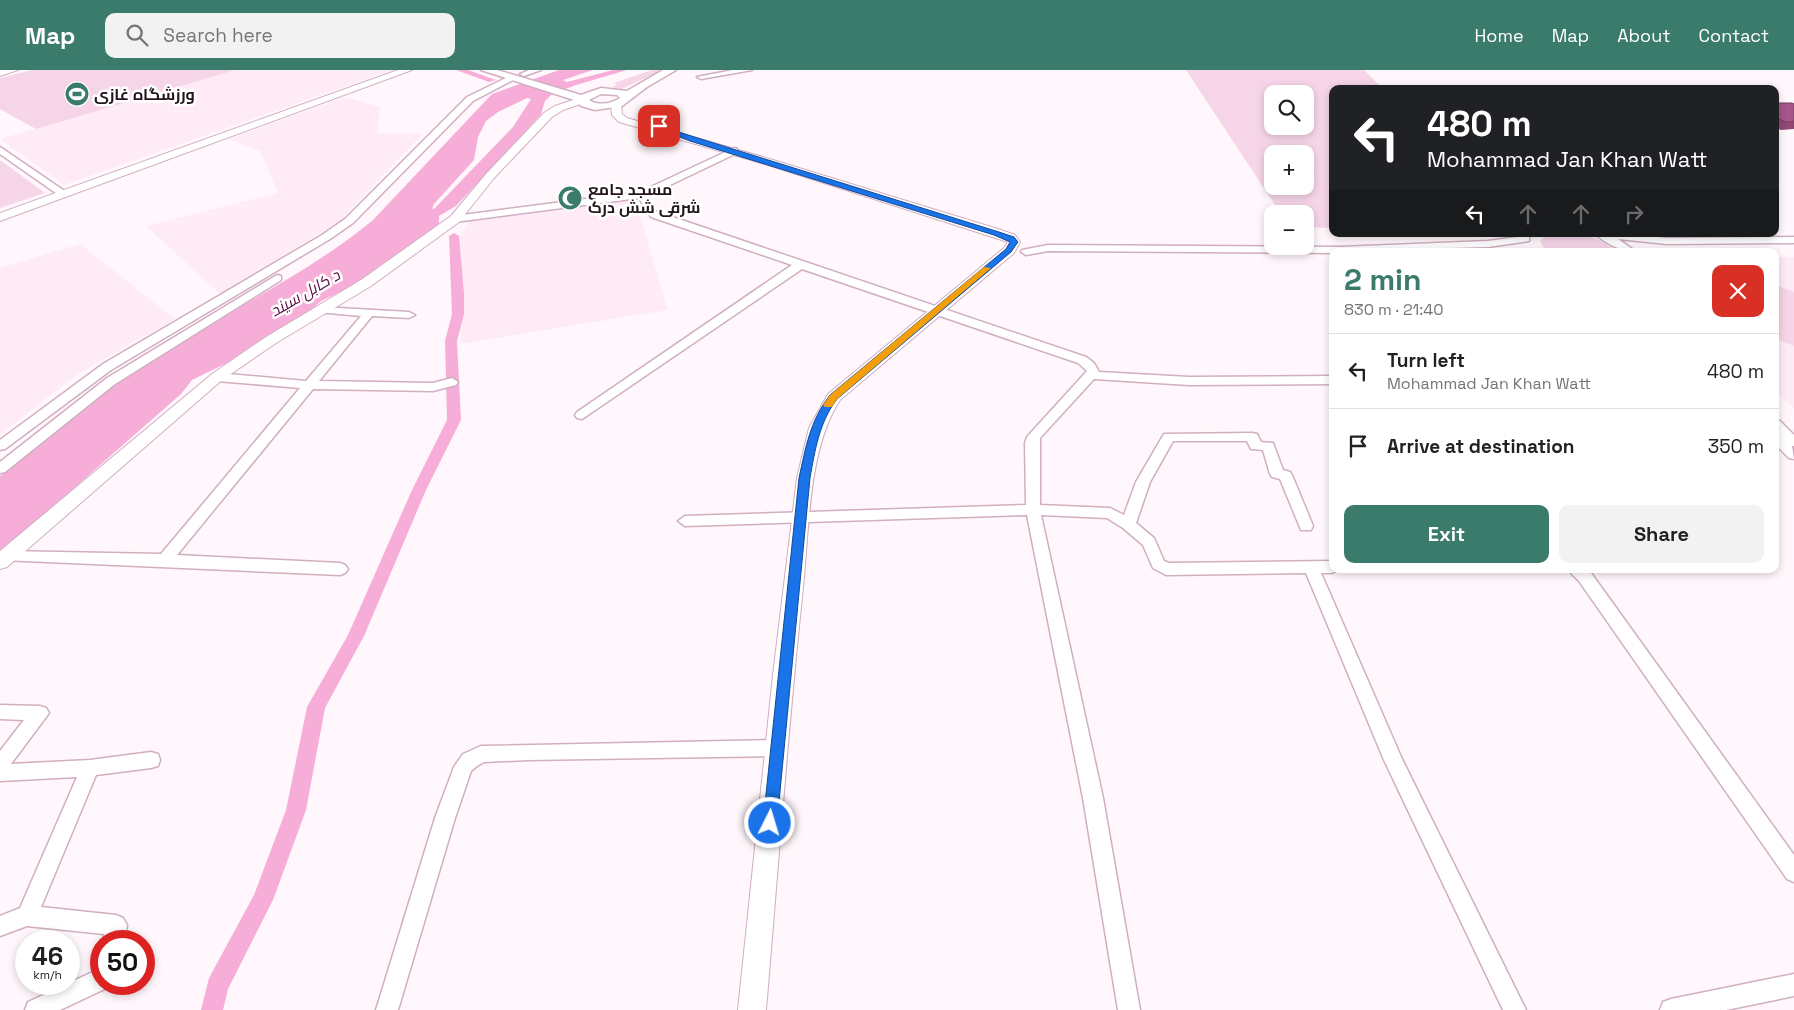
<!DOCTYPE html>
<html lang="en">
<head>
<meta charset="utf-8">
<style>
  body { margin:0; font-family:"Space Grotesk",Cairo,sans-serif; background:#f2f2f2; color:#202124; height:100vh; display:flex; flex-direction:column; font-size:19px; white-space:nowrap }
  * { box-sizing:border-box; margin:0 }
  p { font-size:16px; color:#757577 }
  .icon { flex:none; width:28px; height:28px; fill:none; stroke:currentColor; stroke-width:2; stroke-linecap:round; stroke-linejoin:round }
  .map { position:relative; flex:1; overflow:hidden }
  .drawer { position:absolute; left:1329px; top:178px; width:450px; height:325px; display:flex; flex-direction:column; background:#fff; border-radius:10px; box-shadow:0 2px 8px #0003 }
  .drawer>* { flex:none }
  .top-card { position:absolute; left:1329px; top:15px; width:450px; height:152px; border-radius:10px; box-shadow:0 2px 8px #0003; background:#202124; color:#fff; overflow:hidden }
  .buttons { position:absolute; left:1264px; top:15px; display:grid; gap:10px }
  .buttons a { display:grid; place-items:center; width:50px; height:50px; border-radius:10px; background:#fff; box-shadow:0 2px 8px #0003; font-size:25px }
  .speed { position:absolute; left:15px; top:860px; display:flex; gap:10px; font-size:25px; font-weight:700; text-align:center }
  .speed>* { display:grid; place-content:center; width:65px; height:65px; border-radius:50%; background:#fff; box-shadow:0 2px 8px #0003; line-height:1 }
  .speed small { font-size:12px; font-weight:400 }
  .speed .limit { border:8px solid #d22; background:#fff; color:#111 }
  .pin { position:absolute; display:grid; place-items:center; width:42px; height:42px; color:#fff; margin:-21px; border-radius:10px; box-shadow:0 2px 8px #0006 }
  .me { position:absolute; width:55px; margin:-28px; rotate:5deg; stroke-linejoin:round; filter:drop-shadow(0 0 4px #0008) }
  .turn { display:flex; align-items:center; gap:18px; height:105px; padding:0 15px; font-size:22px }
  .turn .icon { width:65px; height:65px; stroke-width:2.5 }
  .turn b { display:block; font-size:35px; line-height:42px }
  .lanes { display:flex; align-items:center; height:48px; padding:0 15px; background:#0003; justify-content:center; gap:25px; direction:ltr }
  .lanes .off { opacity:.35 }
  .round { display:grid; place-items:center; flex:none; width:52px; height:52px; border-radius:10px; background:#f2f2f2 }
  .headline { display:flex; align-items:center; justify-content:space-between; height:85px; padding:0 15px }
  h1 { font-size:30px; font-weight:700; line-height:38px; color:#3b7b6b }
  .primary-button { display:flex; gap:10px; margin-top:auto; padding:10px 15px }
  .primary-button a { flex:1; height:58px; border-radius:10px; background:#3b7b6b; color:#fff; font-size:20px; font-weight:700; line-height:58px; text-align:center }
  .primary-button a+a { background:#f2f2f2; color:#202124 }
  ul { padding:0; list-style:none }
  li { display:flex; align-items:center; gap:15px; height:75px; padding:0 15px; border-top:1px solid #e0e0e0 }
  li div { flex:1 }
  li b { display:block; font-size:19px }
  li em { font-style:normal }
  header { display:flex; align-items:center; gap:30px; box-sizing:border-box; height:70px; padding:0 25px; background:#3b7b6b; color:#fff }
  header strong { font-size:24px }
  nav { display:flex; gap:28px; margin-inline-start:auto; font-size:18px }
  .search { width:350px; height:45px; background:#f2f2f2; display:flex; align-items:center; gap:12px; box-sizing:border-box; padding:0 18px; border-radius:10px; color:#757577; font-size:19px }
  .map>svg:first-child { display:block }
  .built { fill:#feebf6 }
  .green { fill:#f6d5e8; fill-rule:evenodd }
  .water { fill:#f6aed9; fill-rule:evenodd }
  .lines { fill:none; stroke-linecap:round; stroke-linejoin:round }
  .canal { fill:#f6aed9; fill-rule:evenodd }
  .minor-casing { stroke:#d1aec2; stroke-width:3 }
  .major-casing { stroke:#d1aec2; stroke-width:2 }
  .highway-casing { stroke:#d1aec2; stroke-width:3 }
  .minor { fill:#fff; fill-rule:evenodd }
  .major { fill:#fff; fill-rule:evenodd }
  .highway { fill:#fff; fill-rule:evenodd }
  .wall { fill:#904977 }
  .building { fill:#a7558a; stroke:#753c61 }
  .route { fill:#1a73e8; stroke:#114b97 }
  .slow { fill:#f59e0b }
  .labels { text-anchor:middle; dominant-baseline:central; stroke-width:5; stroke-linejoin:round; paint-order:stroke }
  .far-poi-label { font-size:16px; font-weight:bold; fill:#22151d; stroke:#fff; text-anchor:start }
  .far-water-label { font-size:16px; font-style:italic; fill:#5a0d44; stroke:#fff }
</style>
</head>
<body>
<header>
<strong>Map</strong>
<div class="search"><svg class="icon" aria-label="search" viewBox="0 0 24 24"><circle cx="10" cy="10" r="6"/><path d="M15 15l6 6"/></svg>Search here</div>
<nav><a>Home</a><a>Map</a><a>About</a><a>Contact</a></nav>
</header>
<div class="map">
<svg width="1794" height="940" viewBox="0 0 1794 940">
  <rect width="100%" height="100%" fill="#fff7fb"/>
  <!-- built -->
  <g class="built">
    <polygon points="235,0 392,0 64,115 0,69"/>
    <polygon points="345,27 380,37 377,63 423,64 338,152 220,224 146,156 278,123 260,81 229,69"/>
    <polygon points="635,129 668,240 461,274 460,168 469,151"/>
    <polygon points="80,174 175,249 78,304 0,364 0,198"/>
    <polygon points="1775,187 1794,187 1794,338 1775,322"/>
  </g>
  <!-- green -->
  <g class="green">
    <polygon points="32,0 235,0 36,59 0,39 0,8"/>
    <polygon points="652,0 662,0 622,19 612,17 617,15 614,13"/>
    <path d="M1186 0H1364L1383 19H1332V158L1305 157V144H1281ZM1272 24H1305V56H1272ZM1272 84H1305V116H1272Z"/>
    <polygon points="0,90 45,123 0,138"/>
    <path d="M1552 164C1573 164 1599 164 1615 181H1547L1540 172 1544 167Z"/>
    <polygon points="1775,215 1794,222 1794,276 1775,268"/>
  </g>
  <!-- water -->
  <path class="water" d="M559 0H593L563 10 567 12 613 0H627L576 15 552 24 545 31 541 44 524 63 456 136 439 146V155L367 209 321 231 305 245 235 289 192 310 181 324 0 483V406C38 375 75 341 115 313 198 254 294 215 373 150L492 24ZM527 28 531 29 513 57 435 138 432 139 434 134 474 90 478 67 486 51 498 42Z"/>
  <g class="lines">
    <!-- canal -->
    <g class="canal">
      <polygon points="456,0 468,0 496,10 489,12"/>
      <polygon points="454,163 459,166 464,223 464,244 457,271 461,350 426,420 364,566 325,638 306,740 273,830 228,919 223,940 201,940 209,908 254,825 286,740 307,637 348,565 412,420 447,350 445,271 452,244 449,166"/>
    </g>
    <defs>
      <g id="minor">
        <polygon points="529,0 541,0 524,6 520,4"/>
        <polygon points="733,0 752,0 701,9 697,7"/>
        <polygon points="508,7 515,9 473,31 353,153 330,169 111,300 5,379 0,380 0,370 103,294 322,165 345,149 467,27"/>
        <polygon points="0,77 66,122 66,126 60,126 0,84"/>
        <polygon points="734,78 737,79 737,83 647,126 655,141 1086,287 1094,293 1099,302 1189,307 1332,306 1332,314 1189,315 1094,309 1040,368 1040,435 1110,438 1124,445 1136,412 1164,364 1252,363 1257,364 1261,372 1273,373 1283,400 1290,402 1292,405 1313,456 1311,460 1301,460 1280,409 1272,407 1270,404 1263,380 1251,379 1247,371 1173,371 1150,412 1136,453 1154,468 1164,491 1169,493 1332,491 1332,499 1339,499 1332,503 1321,503 1402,689 1526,940 1503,940 1384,690 1306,503 1166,505 1153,498 1143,475 1123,458 1107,448 1041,445 1103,728 1140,940 1118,940 1083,728 1027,445 685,456 678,451 685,446 1026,435 1025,373 1027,367 1087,301 1078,293 802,199 582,349 577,348 575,345 577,342 792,195 651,147 639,128 455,152 450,149 455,146 640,122"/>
        <path d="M1595 164H1627L1667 168 1794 167V173L1667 174 1618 169 1635 181C1621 182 1604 172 1595 164Z"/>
        <polygon points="1525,166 1529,167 1529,171 1488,177 1332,181 1332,183 1048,181 1026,185 1021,182 1022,180 1048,175 1339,177 1488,171"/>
        <polygon points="277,205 281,206 281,210 115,314 5,402 0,403 0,392 107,308"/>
        <polygon points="321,237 409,242 415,245 409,248 372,246 319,311 433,313 452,308 458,312 456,315 433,321 313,319 177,485 340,493 345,495 348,499 345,503 340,505 2,490 0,485 7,481 161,484 300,318 217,311 211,307 217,303 306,311 361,246 317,242 315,240"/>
        <polygon points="1775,350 1780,351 1794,365 1794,376 1792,376 1794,389 1789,388 1775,374 1775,364 1778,364 1775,361"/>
        <polygon points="1567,499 1585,499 1591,503 1794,785 1794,812 1787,809 1579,511"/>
        <polygon points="0,635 40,636 46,638 49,643 11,694 90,690 151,682 158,684 160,690 158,696 151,698 96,705 41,837 116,845 123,848 127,855 125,871 103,871 104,864 27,856 0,866 0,846 20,838 77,707 0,711 0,681 24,650 0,649"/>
        <polygon points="777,670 783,673 786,678 783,683 777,686 528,690 484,692 477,696 471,701 455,748 398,940 376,940 435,748 454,697 463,684 481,676"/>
        <polygon points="101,898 101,914 110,914 109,917 60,940 25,940 28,932"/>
        <polygon points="1794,904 1794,926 1726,940 1660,940 1663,932 1671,929"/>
      </g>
      <g id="major">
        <polygon points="0,0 18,0 0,6"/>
        <polygon points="398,0 412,0 0,151 0,143"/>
        <polygon points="582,27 587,30 586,32 563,40 552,47 494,108 459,152 371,216 276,273 222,310 7,497 0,499 0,481 212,304 266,267 361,210 451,146 486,104 544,43 555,36"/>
        <path d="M616 31 621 34 622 44 627 48 773 90 1001 160 1015 165 1020 172 1014 183 840 330C808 379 809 460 803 518 788 658 778 799 766 940H738L773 605 797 408 809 358 828 324 1004 178 1008 172 765 94 619 52 612 45 611 34Z"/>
      </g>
      <path id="highway" d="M481 0H497L581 25 601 18 627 21 663 0H676L647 17 622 36 595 40 581 36 577 31ZM601 24 617 25 620 28C611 34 598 36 589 30Z"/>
    </defs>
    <!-- minor casing -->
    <use href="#minor" class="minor-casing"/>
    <!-- major casing -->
    <use href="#major" class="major-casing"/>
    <!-- highway casing -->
    <use href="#highway" class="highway-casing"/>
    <!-- minor -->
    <use href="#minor" class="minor"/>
    <!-- major -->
    <use href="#major" class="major"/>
    <!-- highway -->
    <use href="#highway" class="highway"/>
  </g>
  <!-- wall -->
  <polygon class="wall" points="1775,33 1794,34 1794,59 1781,60 1775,57"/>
  <!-- building -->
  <polygon class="building" points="1775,33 1792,33 1794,34 1794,52 1786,52 1775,47"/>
  <!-- route -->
  <path class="route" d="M656 55 999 162 1014 167 1018 172 1011 182 837 329C819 353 815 380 810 408L777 753 775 757 770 759 765 757 763 753 799 408C806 376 810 351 830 325L1006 179 1010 172 994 165 690 71 656 58Z"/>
  <!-- slow -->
  <polygon class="slow" points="984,197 991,198 837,329 832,337 825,337 823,335 830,325"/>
  <!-- icons -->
  <defs>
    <symbol id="stadium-disc" viewBox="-11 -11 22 22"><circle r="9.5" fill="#3b7b6b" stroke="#fff"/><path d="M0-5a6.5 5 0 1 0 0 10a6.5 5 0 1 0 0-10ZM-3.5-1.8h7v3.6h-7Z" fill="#fff"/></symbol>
    <symbol id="mosque-disc" viewBox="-11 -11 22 22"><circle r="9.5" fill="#3b7b6b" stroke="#fff"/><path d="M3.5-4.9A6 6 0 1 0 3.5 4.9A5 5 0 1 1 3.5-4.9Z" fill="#fff"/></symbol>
  </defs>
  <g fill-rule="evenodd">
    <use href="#stadium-disc" x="63" y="10" width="28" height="28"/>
    <use href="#mosque-disc" x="556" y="114" width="28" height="28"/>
  </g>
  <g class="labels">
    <!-- far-poi labels -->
    <g class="far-poi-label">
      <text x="94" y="24">ورزشگاه غازی</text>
      <text x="588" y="119">مسجد جامع<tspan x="588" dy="18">شرقی شش درک</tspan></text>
    </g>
    <!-- far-water labels -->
    <g class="far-water-label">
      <text transform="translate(305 223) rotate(-30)">د کابل سيند</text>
    </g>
  </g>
</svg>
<div class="buttons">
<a><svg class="icon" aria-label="search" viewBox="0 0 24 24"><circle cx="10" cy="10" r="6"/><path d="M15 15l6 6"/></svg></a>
<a>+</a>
<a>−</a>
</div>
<div class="speed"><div>46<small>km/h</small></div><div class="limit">50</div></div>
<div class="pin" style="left:659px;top:56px;background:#d93025"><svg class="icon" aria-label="arrive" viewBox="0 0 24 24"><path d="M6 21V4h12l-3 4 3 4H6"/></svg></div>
<svg class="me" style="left:770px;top:753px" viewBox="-20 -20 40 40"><circle r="17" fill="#1a73e8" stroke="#fff" stroke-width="3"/><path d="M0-11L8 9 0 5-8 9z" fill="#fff"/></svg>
<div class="top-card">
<div class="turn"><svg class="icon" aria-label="left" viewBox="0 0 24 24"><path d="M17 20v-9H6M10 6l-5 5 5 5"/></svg><div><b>480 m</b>Mohammad Jan Khan Watt</div></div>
<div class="lanes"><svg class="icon" aria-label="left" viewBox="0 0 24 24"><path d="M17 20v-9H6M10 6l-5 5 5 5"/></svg><svg class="icon off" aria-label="ahead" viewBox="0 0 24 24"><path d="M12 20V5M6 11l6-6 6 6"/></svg><svg class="icon off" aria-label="ahead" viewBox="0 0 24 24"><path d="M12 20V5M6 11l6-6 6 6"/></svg><svg class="icon off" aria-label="right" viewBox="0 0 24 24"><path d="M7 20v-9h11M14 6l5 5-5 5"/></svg></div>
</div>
<section class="drawer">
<div class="headline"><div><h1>2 min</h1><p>830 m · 21:40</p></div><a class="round" style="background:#d93025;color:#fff"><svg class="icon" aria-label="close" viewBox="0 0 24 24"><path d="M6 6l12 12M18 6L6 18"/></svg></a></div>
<ul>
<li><svg class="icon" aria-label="left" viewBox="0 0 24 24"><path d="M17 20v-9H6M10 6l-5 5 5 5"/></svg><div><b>Turn left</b><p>Mohammad Jan Khan Watt</p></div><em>480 m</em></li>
<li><svg class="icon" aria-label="arrive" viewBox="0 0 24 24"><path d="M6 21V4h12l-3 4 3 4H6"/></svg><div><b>Arrive at destination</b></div><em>350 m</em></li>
</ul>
<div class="primary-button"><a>Exit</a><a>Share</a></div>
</section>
</div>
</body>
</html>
